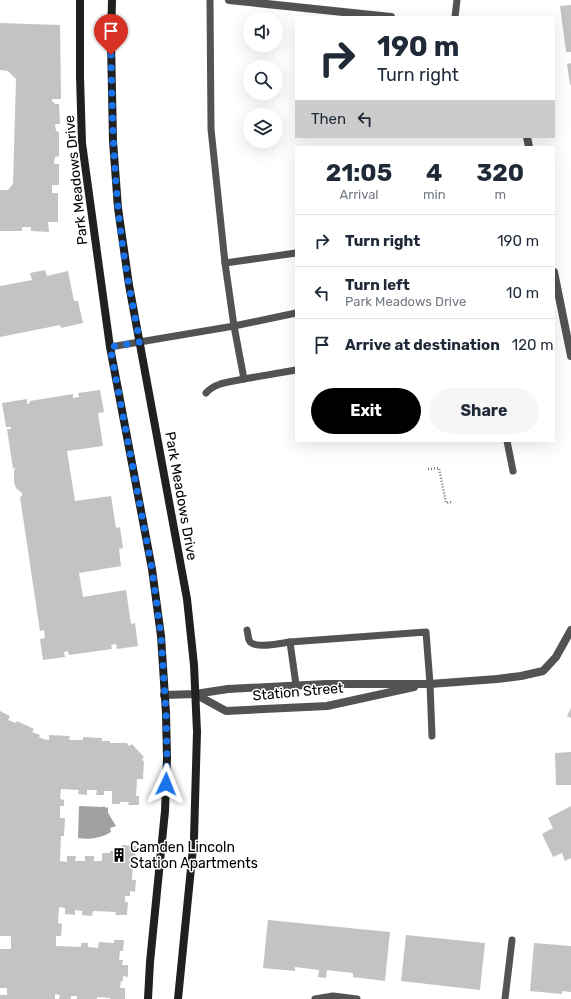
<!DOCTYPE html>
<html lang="en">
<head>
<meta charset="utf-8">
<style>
  body { margin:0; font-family:Rubik,sans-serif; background:#f6f6f7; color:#1f2937; height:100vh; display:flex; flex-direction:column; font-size:15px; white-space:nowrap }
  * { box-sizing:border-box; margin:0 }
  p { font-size:13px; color:#747a83 }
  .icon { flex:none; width:22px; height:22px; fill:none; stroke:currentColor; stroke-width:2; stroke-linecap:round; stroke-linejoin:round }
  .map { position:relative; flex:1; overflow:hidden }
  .side { position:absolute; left:295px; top:146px; width:260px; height:296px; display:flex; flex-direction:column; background:#fff; border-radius:0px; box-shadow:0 4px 16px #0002 }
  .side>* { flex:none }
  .top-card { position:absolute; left:295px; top:16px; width:260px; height:122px; border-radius:0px; box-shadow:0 4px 16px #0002; background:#fff; color:#1f2937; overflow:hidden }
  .buttons { position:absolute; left:243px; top:12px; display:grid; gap:8px }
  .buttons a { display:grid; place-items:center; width:40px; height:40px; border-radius:50%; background:#fff; box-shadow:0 4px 16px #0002; font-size:20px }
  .pin { position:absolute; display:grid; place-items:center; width:34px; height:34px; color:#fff; margin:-41px -17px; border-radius:50% 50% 50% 0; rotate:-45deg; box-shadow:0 0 4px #0007 }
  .pin .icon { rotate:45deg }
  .me { position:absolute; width:44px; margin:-22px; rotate:2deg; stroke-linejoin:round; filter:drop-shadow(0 0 3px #0008) }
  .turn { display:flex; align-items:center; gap:14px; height:84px; padding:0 16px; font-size:18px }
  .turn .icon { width:52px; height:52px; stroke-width:2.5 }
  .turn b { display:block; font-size:28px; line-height:34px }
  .then { display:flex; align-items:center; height:38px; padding:0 16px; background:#0003; gap:8px; font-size:15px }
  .eta { display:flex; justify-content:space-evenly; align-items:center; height:68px; text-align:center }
  .eta b { font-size:24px; font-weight:700; line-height:28px }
  .action { display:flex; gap:8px; margin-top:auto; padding:8px 16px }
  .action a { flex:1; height:46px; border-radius:24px; background:#000; color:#fff; font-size:16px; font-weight:700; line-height:46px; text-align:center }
  .action a+a { background:#f6f6f7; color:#1f2937 }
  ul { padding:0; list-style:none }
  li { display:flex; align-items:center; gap:12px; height:52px; padding:0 16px; border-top:1px solid #e0e1e3 }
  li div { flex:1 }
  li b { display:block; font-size:15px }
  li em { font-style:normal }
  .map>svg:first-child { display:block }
  .water { fill:#a1a1a1 }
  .building { fill:#c3c3c3 }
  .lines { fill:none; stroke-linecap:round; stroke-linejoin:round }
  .path { stroke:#757575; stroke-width:2.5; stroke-dasharray:1 2; stroke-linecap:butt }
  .service { stroke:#535353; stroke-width:7 }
  .minor { stroke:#535353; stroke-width:8 }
  .secondary { stroke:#202020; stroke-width:8 }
  .route { stroke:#1a73e8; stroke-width:7; stroke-dasharray:0 12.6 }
  .labels { text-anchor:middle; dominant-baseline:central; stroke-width:3; stroke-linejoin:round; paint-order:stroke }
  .street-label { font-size:14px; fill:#000; stroke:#fff }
  .poi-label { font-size:14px; fill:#000; stroke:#fff; text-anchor:start }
</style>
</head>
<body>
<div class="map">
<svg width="571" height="999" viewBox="0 0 571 999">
  <rect width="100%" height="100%" fill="#fff"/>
  <!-- water -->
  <path class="water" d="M79 806 103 807 104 806 106 808 108 807V813L116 826 110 828 111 832C102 838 89 840 78 838Z"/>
  <!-- building -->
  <g class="building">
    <polygon points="571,5 571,52 566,52 560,6"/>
    <polygon points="0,23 60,25 61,99 52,99 52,102 55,102 54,104 59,104 60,124 55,124 56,131 59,132 59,156 55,157 54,164 59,164 59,185 52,185 52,193 58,193 58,222 48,222 49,232 31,231 31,227 22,227 22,231 0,231 0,190 8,190 13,184 16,79 8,71 0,70"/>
    <polygon points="571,63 571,85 570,85 567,64"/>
    <polygon points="45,270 47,276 68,271 74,301 78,301 83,323 61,328 60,325 0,337 0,286 32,280 30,273"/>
    <polygon points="100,390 104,412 98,413 103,446 67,451 75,501 111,496 116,528 120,527 123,548 119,549 121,566 79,573 83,597 126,590 131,624 135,623 138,646 117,649 116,644 111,645 112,649 69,655 68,651 64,652 65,657 43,660 40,639 45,638 44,630 40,631 20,497 22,496 22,493 16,488 14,482 14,471 16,468 13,469 7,429 11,429 11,427 6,427 2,403 27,399 27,404 30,403 30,401 73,394 73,398 79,397 78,393"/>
    <polygon points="571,708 571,718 567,716"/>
    <polygon points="0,711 10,716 8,720 16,723 17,721 34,729 32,732 40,735 39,737 43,739 49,740 49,735 70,736 69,740 83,740 83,737 102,738 102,741 110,741 110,743 127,743 129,746 132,744 144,757 142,759 144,762 143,779 137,779 136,796 139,796 139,805 128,805 129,802 120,802 120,804 112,804 112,791 104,791 104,795 96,795 97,790 87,790 87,795 78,794 79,790 61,789 60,799 64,800 64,806 60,806 60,818 65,818 64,836 61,836 60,861 67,862 67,856 76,856 75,861 85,861 85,856 94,856 94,861 102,861 102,853 110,853 110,851 121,851 122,845 136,846 135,861 133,861 132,880 136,880 135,892 130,891 130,896 125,896 125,902 128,902 127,915 115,915 116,912 93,911 92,916 82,915 82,911 75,910 75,915 65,914 65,908 59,907 58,923 62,924 61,936 56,936 56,946 81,947 81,943 88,943 88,947 98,948 99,942 114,943 114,940 124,940 123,951 120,951 119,960 123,960 122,965 128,965 128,977 123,976 123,981 121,981 120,988 125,988 125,999 110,999 110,998 97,997 97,999 77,999 77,996 71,996 71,999 59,999 60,995 55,994 55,999 0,999 0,995 7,995 7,988 0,988 0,949 11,949 11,936 0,936"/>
    <polygon points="571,752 571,785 556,785 555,753"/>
    <polygon points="571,806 571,858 565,861 562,853 553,857 542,834 553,828 548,818"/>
    <polygon points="268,920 390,932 385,981 353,977 353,973 327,970 326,978 318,977 319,970 295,967 295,971 263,968"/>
    <polygon points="406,935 485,943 480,990 401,981"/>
    <polygon points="534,943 571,946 571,992 562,991 562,994 530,991"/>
  </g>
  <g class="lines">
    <!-- path -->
    <polyline class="path" points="428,469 439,468 446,503 452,502"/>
    <!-- service -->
    <g class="service">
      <polyline points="455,17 457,0"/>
      <polyline points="225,263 296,253"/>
      <polyline points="110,347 234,326 296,313"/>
      <polyline points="244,379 296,370"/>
      <path d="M206 393C215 382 232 382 244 379L234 326 225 263 211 129 210 0"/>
      <polyline points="507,441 513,471"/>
      <path d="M247 630C248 633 248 637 249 640 253 650 281 643 290 642L296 685"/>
      <polyline points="290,642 426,632 430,684 432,736"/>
      <polyline points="315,999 333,996 357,999"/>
      <polyline points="505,999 512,940"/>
    </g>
    <!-- minor -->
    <g class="minor">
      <polyline points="229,0 391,17"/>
      <polyline points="527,137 529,147"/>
      <polyline points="554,272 571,356"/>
      <polyline points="195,694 226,711 327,706 414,687"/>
      <polyline points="164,695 195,694 228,689 326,684 430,684 497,679 521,676 543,671 556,657 571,630"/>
    </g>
    <!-- secondary -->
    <g class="secondary">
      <polyline points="80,0 80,77 82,143 110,347 152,569 161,636 166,713 167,758 165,811 150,962 148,999"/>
      <polyline points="112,0 111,41 113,141 118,208 129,285 187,599 194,665 197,732 194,838 178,999"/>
    </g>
  </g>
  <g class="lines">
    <!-- route -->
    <path class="route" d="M111 55C112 106 113 156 118 207 122 252 131 298 140 342L110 347 152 569 161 636 166 713 167 758 166 784"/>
  </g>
  <!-- icons -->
  <defs>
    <symbol id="building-bare" viewBox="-9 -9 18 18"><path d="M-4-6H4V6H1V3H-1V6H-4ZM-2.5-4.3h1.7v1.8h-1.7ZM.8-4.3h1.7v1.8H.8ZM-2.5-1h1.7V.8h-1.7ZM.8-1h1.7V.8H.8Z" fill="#000" stroke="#fff" stroke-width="2.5" paint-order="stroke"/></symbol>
  </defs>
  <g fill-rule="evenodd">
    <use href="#building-bare" x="109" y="845" width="20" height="20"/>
  </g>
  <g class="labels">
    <!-- street labels -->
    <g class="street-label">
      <text transform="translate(76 180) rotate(-96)">Park Meadows Drive</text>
      <text transform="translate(181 496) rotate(80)">Park Meadows Drive</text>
      <text transform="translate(298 692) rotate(-5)">Station Street</text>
    </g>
    <!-- poi labels -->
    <g class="poi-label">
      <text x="130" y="847">Camden Lincoln<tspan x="130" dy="16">Station Apartments</tspan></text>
    </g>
  </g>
</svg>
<div class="buttons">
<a><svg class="icon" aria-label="sound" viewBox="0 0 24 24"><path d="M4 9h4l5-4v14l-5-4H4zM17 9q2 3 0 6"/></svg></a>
<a><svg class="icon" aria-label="search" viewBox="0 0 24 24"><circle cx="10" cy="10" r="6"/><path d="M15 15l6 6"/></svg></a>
<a><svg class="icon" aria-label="layers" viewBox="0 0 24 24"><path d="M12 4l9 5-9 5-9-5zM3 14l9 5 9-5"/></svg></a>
</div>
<div class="pin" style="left:111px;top:55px;background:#d93025"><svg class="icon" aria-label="arrive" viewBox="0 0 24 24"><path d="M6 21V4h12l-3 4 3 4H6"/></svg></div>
<svg class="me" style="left:166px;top:784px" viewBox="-20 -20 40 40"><path d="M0-17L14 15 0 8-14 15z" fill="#1a73e8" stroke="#fff" stroke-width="4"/></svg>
<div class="top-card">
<div class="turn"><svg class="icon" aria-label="right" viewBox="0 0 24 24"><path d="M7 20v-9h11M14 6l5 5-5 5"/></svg><div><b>190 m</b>Turn right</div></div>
<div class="then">Then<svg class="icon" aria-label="left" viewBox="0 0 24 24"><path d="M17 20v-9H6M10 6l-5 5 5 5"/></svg></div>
</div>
<section class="side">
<div class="eta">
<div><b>21:05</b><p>Arrival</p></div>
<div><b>4</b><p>min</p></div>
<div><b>320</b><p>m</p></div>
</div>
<ul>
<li><svg class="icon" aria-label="right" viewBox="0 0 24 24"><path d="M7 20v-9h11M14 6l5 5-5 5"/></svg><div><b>Turn right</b></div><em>190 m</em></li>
<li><svg class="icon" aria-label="left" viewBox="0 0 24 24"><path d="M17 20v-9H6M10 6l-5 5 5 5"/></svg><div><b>Turn left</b><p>Park Meadows Drive</p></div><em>10 m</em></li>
<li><svg class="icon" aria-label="arrive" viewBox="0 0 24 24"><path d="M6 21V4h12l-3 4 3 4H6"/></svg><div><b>Arrive at destination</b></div><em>120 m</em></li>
</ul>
<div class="action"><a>Exit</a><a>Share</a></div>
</section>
</div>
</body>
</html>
